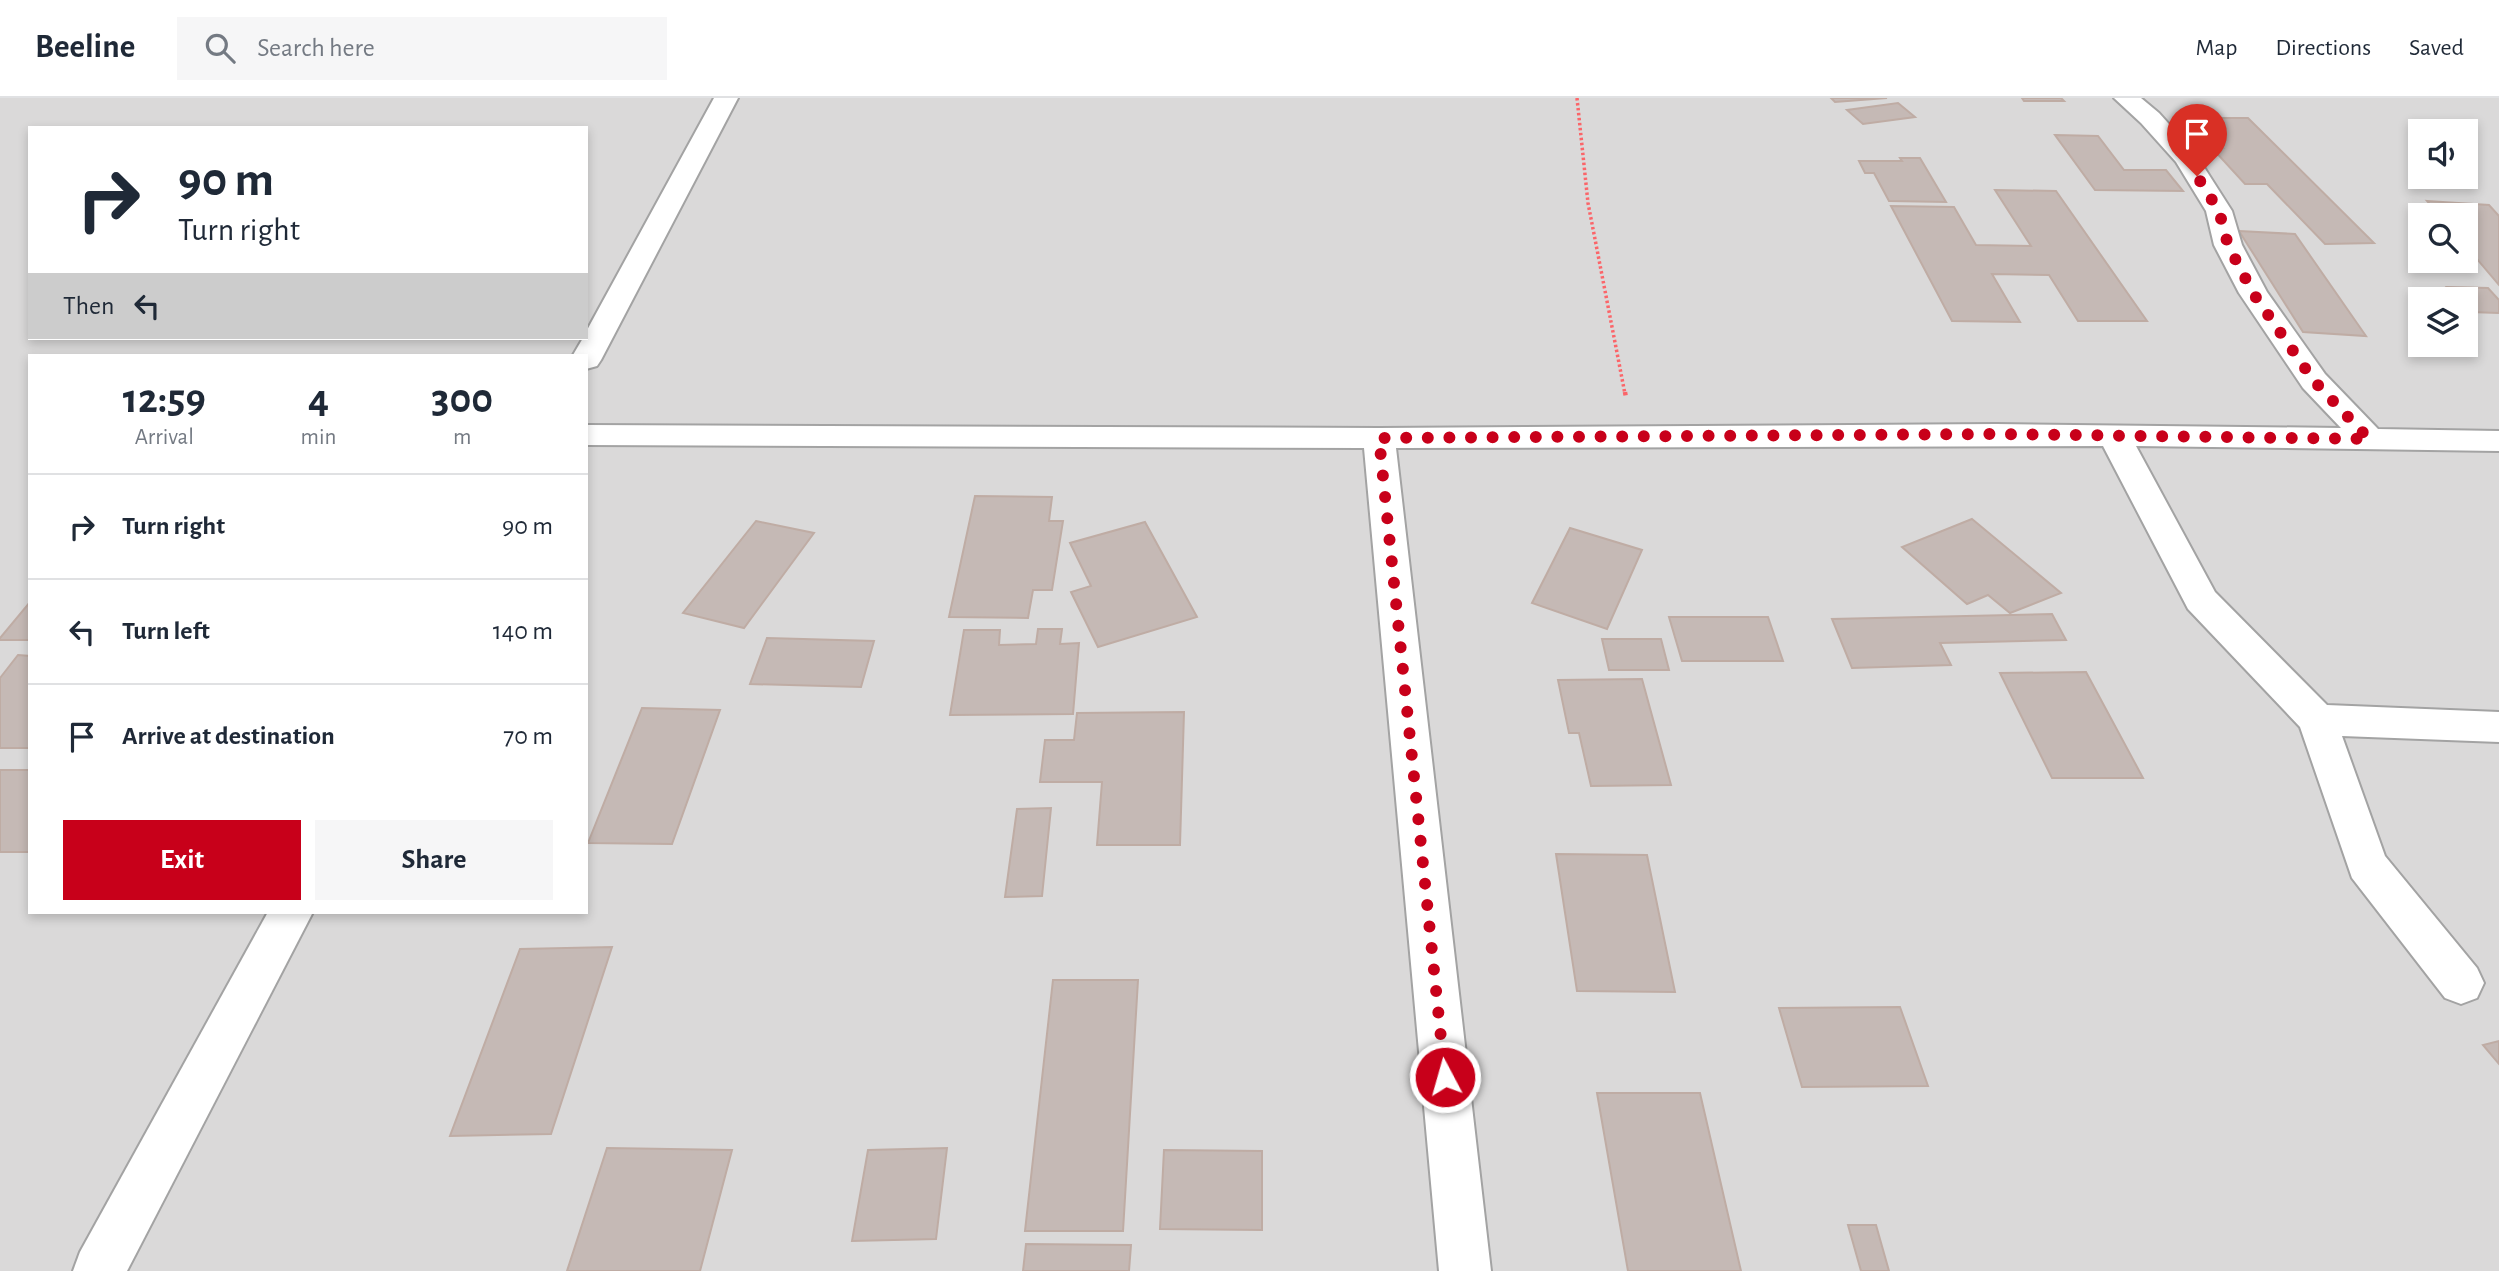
<!DOCTYPE html>
<html lang="en">
<head>
<meta charset="utf-8">
<style>
  body { margin:0; font-family:"Alegreya Sans",sans-serif; background:#f6f6f7; color:#1f2937; height:100vh; display:flex; flex-direction:column; font-size:26px; white-space:nowrap }
  * { box-sizing:border-box; margin:0 }
  p { font-size:23px; color:#747a83 }
  .icon { flex:none; width:38px; height:38px; fill:none; stroke:currentColor; stroke-width:2; stroke-linecap:round; stroke-linejoin:round }
  .map { position:relative; flex:1; overflow:hidden }
  .drawer { position:absolute; left:28px; top:256px; width:560px; height:560px; display:flex; flex-direction:column; background:#fff; border-radius:0px; box-shadow:0 4px 10px #0003 }
  .drawer>* { flex:none }
  .hud { position:absolute; left:28px; top:28px; width:560px; height:214px; border-radius:0px; box-shadow:0 4px 10px #0003; background:#fff; color:#1f2937; overflow:hidden }
  .buttons { position:absolute; left:2408px; top:21px; display:grid; gap:14px }
  .buttons a { display:grid; place-items:center; width:70px; height:70px; border-radius:0px; background:#fff; box-shadow:0 4px 10px #0003; font-size:35px }
  .pin { position:absolute; display:grid; place-items:center; width:60px; height:60px; color:#fff; margin:-72px -30px; border-radius:50% 50% 50% 0; rotate:-45deg; box-shadow:0 0 7px #0007 }
  .pin .icon { rotate:45deg }
  .me { position:absolute; width:77px; margin:-38px; rotate:354deg; stroke-linejoin:round; filter:drop-shadow(0 0 5px #0008) }
  .turn { display:flex; align-items:center; gap:24px; height:147px; padding:0 35px; font-size:32px }
  .turn .icon { width:91px; height:91px; stroke-width:2.5 }
  .turn b { display:block; font-size:49px; line-height:60px }
  .then { display:flex; align-items:center; height:66px; padding:0 35px; background:#0003; gap:14px; font-size:26px }
  .eta { display:flex; justify-content:space-evenly; align-items:center; height:119px; text-align:center }
  .eta b { font-size:42px; font-weight:700; line-height:49px }
  .primary-button { display:flex; gap:14px; margin-top:auto; padding:14px 35px }
  .primary-button a { flex:1; height:80px; border-radius:0px; background:#c8001a; color:#fff; font-size:28px; font-weight:700; line-height:80px; text-align:center }
  .primary-button a+a { background:#f6f6f7; color:#1f2937 }
  ul { padding:0; list-style:none }
  li { display:flex; align-items:center; gap:21px; height:105px; padding:0 35px; border-top:2px solid #e0e1e3 }
  li div { flex:1 }
  li b { display:block; font-size:26px }
  li em { font-style:normal }
  header { display:flex; align-items:center; gap:42px; box-sizing:border-box; height:98px; padding:0 35px; background:#fff; border-bottom:2px solid #e0e1e3 }
  header strong { font-size:33px }
  nav { display:flex; gap:38px; margin-inline-start:auto; font-size:24px }
  .search { width:490px; height:63px; background:#f6f6f7; display:flex; align-items:center; gap:18px; box-sizing:border-box; padding:0 24px; border-radius:0px; color:#747a83; font-size:26px }
  .map>svg:first-child { display:block }
  .residential { fill:#dad9d9; fill-rule:evenodd }
  .building { fill:#c5b9b5; stroke:#bfaca4; stroke-width:2 }
  .lines { fill:none; stroke-linecap:round; stroke-linejoin:round }
  .minor-casing { stroke:#a3a3a3; stroke-width:4 }
  .path-far1 { stroke:#fb6569; stroke-width:3.5; stroke-dasharray:2.5 2.5; stroke-linecap:butt }
  .path { stroke:#fb6569; stroke-width:4.5; stroke-dasharray:3.5 3.5; stroke-linecap:butt }
  .minor { fill:#fff; fill-rule:evenodd }
  .route { stroke:#c8001a; stroke-width:12; stroke-dasharray:0 21.6 }
</style>
</head>
<body>
<header>
<strong>Beeline</strong>
<div class="search"><svg class="icon" aria-label="search" viewBox="0 0 24 24"><circle cx="10" cy="10" r="6"/><path d="M15 15l6 6"/></svg>Search here</div>
<nav><a>Map</a><a>Directions</a><a>Saved</a></nav>
</header>
<div class="map">
<svg width="2499" height="1173" viewBox="0 0 2499 1173">
  <rect width="100%" height="100%" fill="#eee8e1"/>
  <!-- residential -->
  <path class="residential" d="M0 0H2499V1173H0ZM30 30H586V240H30ZM2420 33H2466V79H2420ZM2420 117H2466V163H2420ZM2420 201H2466V247H2420ZM30 257H586V814H30Z"/>
  <!-- building -->
  <g class="building">
    <polygon points="1831,0 1887,0 1835,4"/>
    <polygon points="2022,0 2061,0 2064,3 2024,3"/>
    <polygon points="1898,5 1915,19 1863,26 1847,12"/>
    <polygon points="2194,20 2248,20 2374,145 2325,146 2267,86 2245,86 2212,50 2223,50"/>
    <polygon points="2055,37 2098,38 2124,72 2166,72 2183,93 2095,92"/>
    <polygon points="1900,60 1920,60 1946,104 1889,103 1874,75 1865,75 1859,63 1902,63"/>
    <polygon points="1995,92 2056,93 2147,223 2078,223 2049,177 1992,176 2020,224 1952,223 1891,108 1954,109 1976,147 2031,148"/>
    <polygon points="2427,103 2489,107 2499,118 2499,187 2466,148 2466,117 2439,117"/>
    <polygon points="2239,133 2295,136 2366,238 2303,234"/>
    <polygon points="2447,189 2488,190 2499,202 2499,215 2470,214 2466,209 2466,201 2458,201"/>
    <polygon points="975,398 1052,399 1049,423 1063,423 1052,492 1033,492 1028,520 949,519"/>
    <polygon points="1972,421 2061,495 2010,515 1988,497 1967,506 1902,449"/>
    <polygon points="756,423 814,435 744,530 683,515"/>
    <polygon points="1145,424 1197,519 1098,549 1071,494 1091,488 1070,445"/>
    <polygon points="1570,430 1642,452 1607,531 1532,505"/>
    <polygon points="30,504 30,542 0,542 0,540"/>
    <polygon points="2052,516 2066,542 1940,545 1951,567 1852,570 1832,521"/>
    <polygon points="1669,519 1768,519 1783,563 1682,563"/>
    <polygon points="1038,531 1062,531 1060,546 1079,545 1073,616 950,617 964,532 1000,532 999,547 1036,546"/>
    <polygon points="767,540 874,543 861,589 750,586"/>
    <polygon points="1602,541 1661,541 1669,572 1609,572"/>
    <polygon points="18,557 30,558 30,650 0,650 0,580"/>
    <polygon points="2086,574 2143,680 2052,680 2000,575"/>
    <polygon points="1642,581 1671,687 1591,688 1579,635 1569,635 1558,582"/>
    <polygon points="642,610 720,612 672,746 588,745"/>
    <polygon points="1184,614 1180,747 1097,747 1102,684 1040,684 1045,642 1074,642 1077,615"/>
    <rect x="0" y="672" width="30" height="82"/>
    <polygon points="1051,710 1042,798 1005,799 1017,711"/>
    <polygon points="1556,756 1647,757 1675,894 1577,893"/>
    <polygon points="612,849 551,1036 450,1038 520,851"/>
    <polygon points="1053,882 1138,882 1123,1133 1025,1133"/>
    <polygon points="1900,909 1928,988 1802,989 1779,910"/>
    <polygon points="2499,943 2499,966 2483,947"/>
    <polygon points="1597,995 1700,995 1741,1173 1628,1173"/>
    <polygon points="607,1050 732,1052 700,1173 567,1173"/>
    <polygon points="947,1050 936,1141 852,1143 868,1052"/>
    <polygon points="1164,1052 1262,1053 1262,1132 1160,1131"/>
    <polygon points="1848,1127 1876,1127 1889,1173 1861,1173"/>
    <polygon points="1026,1146 1131,1147 1129,1173 1023,1173"/>
  </g>
  <g class="lines">
    <defs>
      <g id="minor">
        <polygon points="714,0 738,0 601,262 597,268 586,271 586,257 573,257 583,240 586,240 586,234"/>
        <polygon points="2114,0 2141,0 2159,15 2195,55 2232,113 2242,147 2267,194 2325,276 2378,331 2499,333 2499,353 2136,348 2215,494 2327,607 2499,614 2499,644 2342,638 2385,758 2477,870 2484,885 2477,900 2461,906 2445,900 2352,780 2300,629 2188,511 2103,348 1396,350 1491,1173 1439,1173 1364,350 586,347 586,327 1379,330 1996,326 2341,330 2303,290 2239,195 2214,147 2206,113 2176,64 2141,25"/>
        <polygon points="268,814 313,814 127,1173 73,1173 80,1154"/>
      </g>
    </defs>
    <!-- minor casing -->
    <use href="#minor" class="minor-casing"/>
    <!-- path-far1 -->
    <polyline class="path-far1" points="1577,0 1588,105 1625,296"/>
    <!-- path -->
    <polyline class="path" points="1625,294 1626,300"/>
    <!-- minor -->
    <use href="#minor" class="minor"/>
  </g>
  <g class="lines">
    <!-- route -->
    <polyline class="route" points="1445,979 1379,340 1996,336 2369,341 2314,283 2253,195 2228,147 2219,113 2197,78"/>
  </g>
</svg>
<div class="buttons">
<a><svg class="icon" aria-label="sound" viewBox="0 0 24 24"><path d="M4 9h4l5-4v14l-5-4H4zM17 9q2 3 0 6"/></svg></a>
<a><svg class="icon" aria-label="search" viewBox="0 0 24 24"><circle cx="10" cy="10" r="6"/><path d="M15 15l6 6"/></svg></a>
<a><svg class="icon" aria-label="layers" viewBox="0 0 24 24"><path d="M12 4l9 5-9 5-9-5zM3 14l9 5 9-5"/></svg></a>
</div>
<div class="pin" style="left:2197px;top:78px;background:#d93025"><svg class="icon" aria-label="arrive" viewBox="0 0 24 24"><path d="M6 21V4h12l-3 4 3 4H6"/></svg></div>
<svg class="me" style="left:1445px;top:979px" viewBox="-20 -20 40 40"><circle r="17" fill="#c8001a" stroke="#fff" stroke-width="3"/><path d="M0-11L8 9 0 5-8 9z" fill="#fff"/></svg>
<div class="hud">
<div class="turn"><svg class="icon" aria-label="right" viewBox="0 0 24 24"><path d="M7 20v-9h11M14 6l5 5-5 5"/></svg><div><b>90 m</b>Turn right</div></div>
<div class="then">Then<svg class="icon" aria-label="left" viewBox="0 0 24 24"><path d="M17 20v-9H6M10 6l-5 5 5 5"/></svg></div>
</div>
<section class="drawer">
<div class="eta">
<div><b>12:59</b><p>Arrival</p></div>
<div><b>4</b><p>min</p></div>
<div><b>300</b><p>m</p></div>
</div>
<ul>
<li><svg class="icon" aria-label="right" viewBox="0 0 24 24"><path d="M7 20v-9h11M14 6l5 5-5 5"/></svg><div><b>Turn right</b></div><em>90 m</em></li>
<li><svg class="icon" aria-label="left" viewBox="0 0 24 24"><path d="M17 20v-9H6M10 6l-5 5 5 5"/></svg><div><b>Turn left</b></div><em>140 m</em></li>
<li><svg class="icon" aria-label="arrive" viewBox="0 0 24 24"><path d="M6 21V4h12l-3 4 3 4H6"/></svg><div><b>Arrive at destination</b></div><em>70 m</em></li>
</ul>
<div class="primary-button"><a>Exit</a><a>Share</a></div>
</section>
</div>
</body>
</html>
